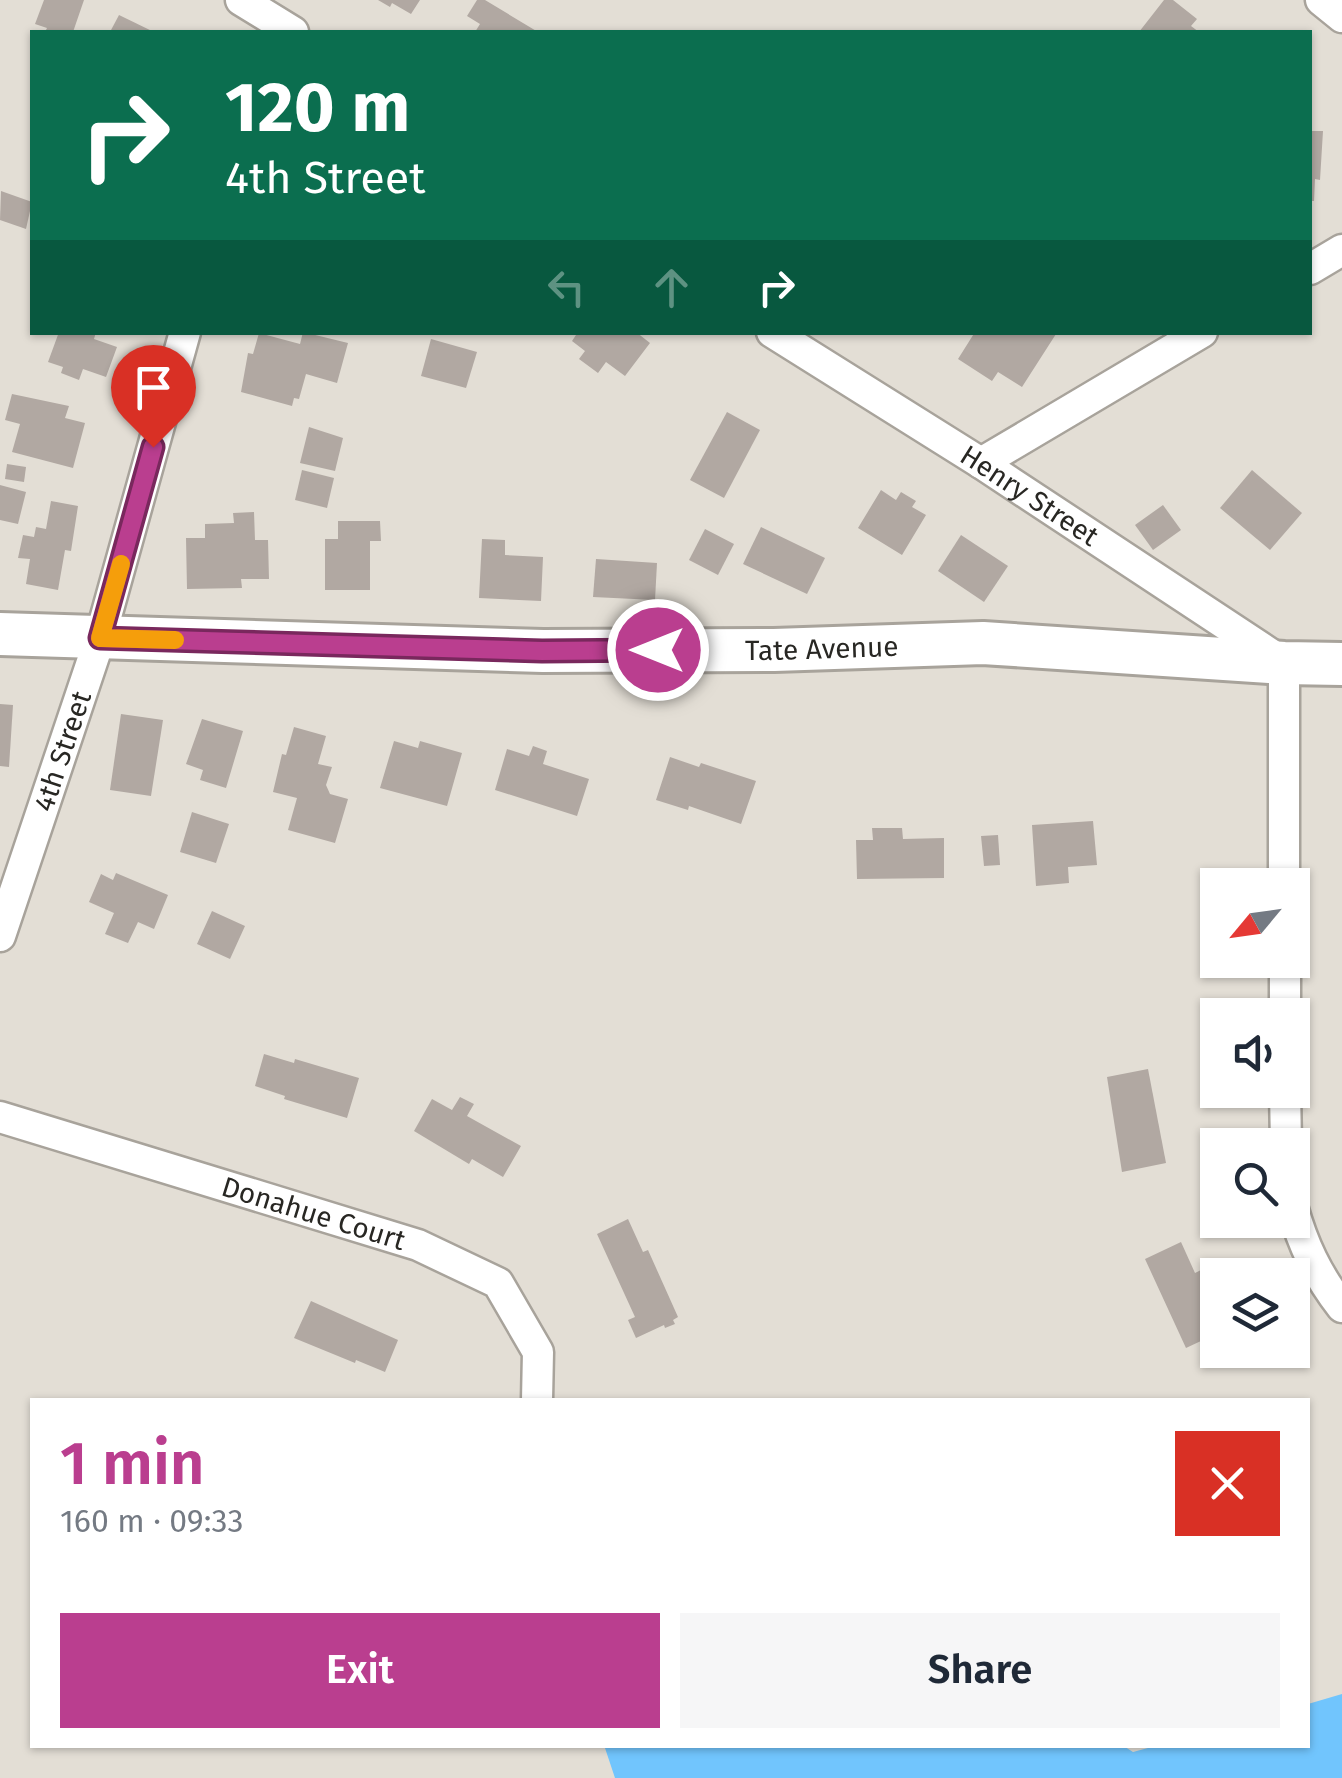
<!DOCTYPE html>
<html lang="en">
<head>
<meta charset="utf-8">
<style>
  body { margin:0; font-family:"Fira Sans",sans-serif; background:#f6f6f7; color:#1f2937; height:100vh; display:flex; flex-direction:column; font-size:38px; white-space:nowrap }
  * { box-sizing:border-box; margin:0 }
  p { font-size:32px; color:#747a83 }
  .icon { flex:none; width:55px; height:55px; fill:none; stroke:currentColor; stroke-width:2; stroke-linecap:round; stroke-linejoin:round }
  .map { position:relative; flex:1; overflow:hidden }
  .panel { position:absolute; left:30px; top:1398px; width:1280px; height:350px; display:flex; flex-direction:column; background:#fff; border-radius:0px; box-shadow:0 2px 8px #0004 }
  .panel>* { flex:none }
  .banner { position:absolute; left:30px; top:30px; width:1282px; height:305px; border-radius:0px; box-shadow:0 2px 8px #0004; background:#0b6e4f; color:#fff; overflow:hidden }
  .needle { width:65px; rotate:241deg }
  .fabs { position:absolute; left:1200px; top:868px; display:grid; gap:20px }
  .fabs a { display:grid; place-items:center; width:110px; height:110px; border-radius:0px; background:#fff; box-shadow:0 2px 8px #0004; font-size:50px }
  .pin { position:absolute; display:grid; place-items:center; width:85px; height:85px; color:#fff; margin:-102px -42px; border-radius:50% 50% 50% 0; rotate:-45deg; box-shadow:0 0 10px #0007 }
  .pin .icon { rotate:45deg }
  .me { position:absolute; width:110px; margin:-55px; rotate:270deg; stroke-linejoin:round; filter:drop-shadow(0 0 8px #0008) }
  .turn { display:flex; align-items:center; gap:35px; height:210px; padding:0 30px; font-size:45px }
  .turn .icon { width:130px; height:130px; stroke-width:2.5 }
  .turn b { display:block; font-size:70px; line-height:85px }
  .lanes { display:flex; align-items:center; height:95px; padding:0 30px; background:#0003; justify-content:center; gap:50px; direction:ltr }
  .lanes .off { opacity:.35 }
  .round { display:grid; place-items:center; flex:none; width:105px; height:105px; border-radius:0px; background:#f6f6f7 }
  .head { display:flex; align-items:center; justify-content:space-between; height:170px; padding:0 30px }
  h1 { font-size:60px; font-weight:600; line-height:75px; color:#ba3e8f }
  .action { display:flex; gap:20px; margin-top:auto; padding:20px 30px }
  .action a { flex:1; height:115px; border-radius:0px; background:#ba3e8f; color:#fff; font-size:40px; font-weight:600; line-height:115px; text-align:center }
  .action a+a { background:#f6f6f7; color:#1f2937 }
  .map>svg:first-child { display:block }
  .water { fill:#71c5fd }
  .building { fill:#b1a8a2 }
  .lines { fill:none; stroke-linecap:round; stroke-linejoin:round }
  .street-casing { stroke:#a8a39b; stroke-width:35 }
  .secondary-casing { stroke:#a8a39b; stroke-width:48 }
  .street { stroke:#fff; stroke-width:30 }
  .secondary { stroke:#fff; stroke-width:42 }
  .route-casing { stroke:#79285d; stroke-width:25 }
  .route { stroke:#ba3e8f; stroke-width:18 }
  .slow { stroke:#f59e0b; stroke-width:18 }
  .labels { text-anchor:middle; dominant-baseline:central; stroke-width:8; stroke-linejoin:round; paint-order:stroke }
  .street-label { font-size:28px; fill:#282723; stroke:#f0ece2 }
</style>
</head>
<body>
<div class="map">
<svg width="1342" height="1778" viewBox="0 0 1342 1778">
  <rect width="100%" height="100%" fill="#e3ded5"/>
  <!-- water -->
  <polygon class="water" points="1342,1694 1342,1778 615,1778 604,1745 1122,1745 1133,1752 1159,1745 1308,1745 1308,1704"/>
  <!-- building -->
  <g class="building">
    <polygon points="44,0 84,0 73,32 45,32 47,28 35,24"/>
    <polygon points="378,0 420,0 411,14 392,3 390,7"/>
    <polygon points="477,0 485,0 538,32 475,32 480,24 467,16"/>
    <polygon points="1164,0 1173,0 1197,19 1191,26 1199,32 1139,32"/>
    <polygon points="119,15 154,32 110,32"/>
    <polygon points="1310,131 1323,131 1320,180 1315,179 1314,201 1310,201"/>
    <polygon points="1,191 32,202 26,229 0,220"/>
    <polygon points="59,332 96,332 94,339 117,347 106,377 83,369 79,380 61,373 63,367 48,362"/>
    <polygon points="303,332 348,343 337,383 306,374 299,399 294,398 292,406 241,392 248,353 253,354 259,333 300,344"/>
    <polygon points="578,332 636,332 650,343 625,376 606,362 598,373 579,359 585,351 572,341"/>
    <polygon points="975,332 1053,332 1056,334 1022,387 998,372 992,381 958,359"/>
    <polygon points="431,339 477,352 466,388 421,376"/>
    <polygon points="12,394 69,406 65,418 85,423 73,468 12,452 20,424 5,420"/>
    <polygon points="727,412 760,430 724,498 690,480"/>
    <polygon points="309,427 343,438 335,471 300,463"/>
    <polygon points="7,464 26,467 24,482 5,479"/>
    <polygon points="302,470 334,478 327,508 295,500"/>
    <polygon points="1252,470 1302,513 1270,550 1220,508"/>
    <polygon points="0,485 26,492 18,524 0,520"/>
    <polygon points="881,490 896,500 901,492 916,501 912,507 926,515 902,555 858,528"/>
    <polygon points="51,501 78,506 71,551 65,550 58,590 26,584 30,559 18,558 23,535 34,537 36,527 46,529"/>
    <polygon points="1163,505 1181,530 1153,550 1135,525"/>
    <polygon points="254,512 255,540 268,540 269,579 241,579 242,588 187,589 186,538 205,538 205,524 234,523 233,513"/>
    <polygon points="338,521 380,521 381,541 370,541 370,590 325,590 325,539 338,539"/>
    <polygon points="761,527 825,558 807,594 743,564"/>
    <polygon points="705,529 734,544 718,575 689,560"/>
    <polygon points="961,535 1008,566 984,602 938,571"/>
    <polygon points="482,539 505,540 505,555 543,557 541,601 479,598"/>
    <polygon points="596,559 657,563 655,600 593,597"/>
    <polygon points="0,704 13,705 9,767 0,766"/>
    <polygon points="121,714 163,720 151,796 110,790"/>
    <polygon points="202,719 243,731 226,788 200,780 203,770 186,764"/>
    <polygon points="294,727 326,736 318,764 332,767 326,785 330,794 348,799 335,843 288,830 297,798 273,792 282,754 286,755"/>
    <polygon points="394,741 418,748 420,741 462,753 447,806 380,788"/>
    <polygon points="533,746 547,751 543,764 589,779 577,816 495,790 507,749 529,756"/>
    <polygon points="670,757 699,767 701,763 756,781 741,824 689,806 688,810 656,800"/>
    <polygon points="192,812 229,824 216,863 180,852"/>
    <polygon points="1093,821 1097,865 1068,867 1069,883 1036,886 1032,825"/>
    <polygon points="872,828 902,828 903,839 944,838 944,878 857,879 856,840 873,840"/>
    <polygon points="998,835 1000,865 984,866 981,836"/>
    <polygon points="116,873 168,895 154,929 138,922 128,943 105,934 114,913 89,902 101,874 113,880"/>
    <polygon points="212,911 245,926 230,959 197,944"/>
    <polygon points="264,1054 294,1063 295,1059 359,1078 347,1118 284,1099 285,1096 255,1086"/>
    <polygon points="1148,1069 1166,1163 1122,1172 1107,1077"/>
    <polygon points="460,1097 474,1104 467,1116 521,1146 503,1177 472,1159 469,1164 414,1131 432,1099 452,1110"/>
    <polygon points="628,1219 643,1252 648,1250 678,1317 673,1320 675,1324 665,1328 664,1325 636,1338 628,1320 635,1317 597,1234"/>
    <polygon points="1181,1242 1195,1273 1205,1268 1218,1294 1218,1333 1186,1348 1145,1259"/>
    <polygon points="311,1301 398,1340 385,1372 356,1360 355,1363 294,1338"/>
  </g>
  <g class="lines">
    <defs>
      <g id="street">
        <polyline points="241,0 293,32"/>
        <polyline points="1321,0 1342,17"/>
        <polyline points="1310,269 1342,250"/>
        <path id="s1" d="M772 332 981 463 1284 663V885"/>
        <polyline points="981,463 1202,332"/>
        <path id="s2" d="M0 936 100 638 185 332"/>
        <polyline points="1285,960 1285,1015"/>
        <polyline points="1285,1090 1286,1145"/>
        <path id="s3" d="M0 1117 418 1245 498 1283 538 1352 537 1400"/>
        <path d="M1292 1206C1303 1245 1317 1275 1342 1307"/>
      </g>
      <g id="secondary">
        <path id="s4" d="M0 634 543 651 774 650 983 643 1284 663 1342 664"/>
      </g>
    </defs>
    <!-- street casing -->
    <use href="#street" class="street-casing"/>
    <!-- secondary casing -->
    <use href="#secondary" class="secondary-casing"/>
    <!-- street -->
    <use href="#street" class="street"/>
    <!-- secondary -->
    <use href="#secondary" class="secondary"/>
  </g>
  <g class="lines">
    <defs>
      <polyline id="route" points="153,447 100,638 542,651 658,650"/>
    </defs>
    <!-- route casing -->
    <use href="#route" class="route-casing"/>
    <!-- route -->
    <use href="#route" class="route"/>
    <!-- slow -->
    <polyline class="slow" points="121,564 100,638 175,640"/>
  </g>
  <g class="labels">
    <!-- street labels -->
    <g class="street-label">
      <text stroke="none"><textPath href="#s1" startOffset="305">Henry Street</textPath></text>
      <text stroke="none"><textPath href="#s4" startOffset="822">Tate Avenue</textPath></text>
      <text stroke="none"><textPath href="#s2" startOffset="195">4th Street</textPath></text>
      <text stroke="none"><textPath href="#s3" startOffset="328">Donahue Court</textPath></text>
    </g>
  </g>
</svg>
<div class="fabs">
<a><svg class="needle" viewBox="-14 -14 28 28"><path d="M0-13l5 13h-10z" fill="#e53935"/><path d="M0 13l5-13h-10z" fill="#747a83"/></svg></a>
<a><svg class="icon" aria-label="sound" viewBox="0 0 24 24"><path d="M4 9h4l5-4v14l-5-4H4zM17 9q2 3 0 6"/></svg></a>
<a><svg class="icon" aria-label="search" viewBox="0 0 24 24"><circle cx="10" cy="10" r="6"/><path d="M15 15l6 6"/></svg></a>
<a><svg class="icon" aria-label="layers" viewBox="0 0 24 24"><path d="M12 4l9 5-9 5-9-5zM3 14l9 5 9-5"/></svg></a>
</div>
<div class="pin" style="left:153px;top:447px;background:#d93025"><svg class="icon" aria-label="arrive" viewBox="0 0 24 24"><path d="M6 21V4h12l-3 4 3 4H6"/></svg></div>
<svg class="me" style="left:658px;top:650px" viewBox="-20 -20 40 40"><circle r="17" fill="#ba3e8f" stroke="#fff" stroke-width="3"/><path d="M0-11L8 9 0 5-8 9z" fill="#fff"/></svg>
<div class="banner">
<div class="turn"><svg class="icon" aria-label="right" viewBox="0 0 24 24"><path d="M7 20v-9h11M14 6l5 5-5 5"/></svg><div><b>120 m</b>4th Street</div></div>
<div class="lanes"><svg class="icon off" aria-label="left" viewBox="0 0 24 24"><path d="M17 20v-9H6M10 6l-5 5 5 5"/></svg><svg class="icon off" aria-label="ahead" viewBox="0 0 24 24"><path d="M12 20V5M6 11l6-6 6 6"/></svg><svg class="icon" aria-label="right" viewBox="0 0 24 24"><path d="M7 20v-9h11M14 6l5 5-5 5"/></svg></div>
</div>
<section class="panel">
<div class="head"><div><h1>1 min</h1><p>160 m · 09:33</p></div><a class="round" style="background:#d93025;color:#fff"><svg class="icon" aria-label="close" viewBox="0 0 24 24"><path d="M6 6l12 12M18 6L6 18"/></svg></a></div>
<div class="action"><a>Exit</a><a>Share</a></div>
</section>
</div>
</body>
</html>
